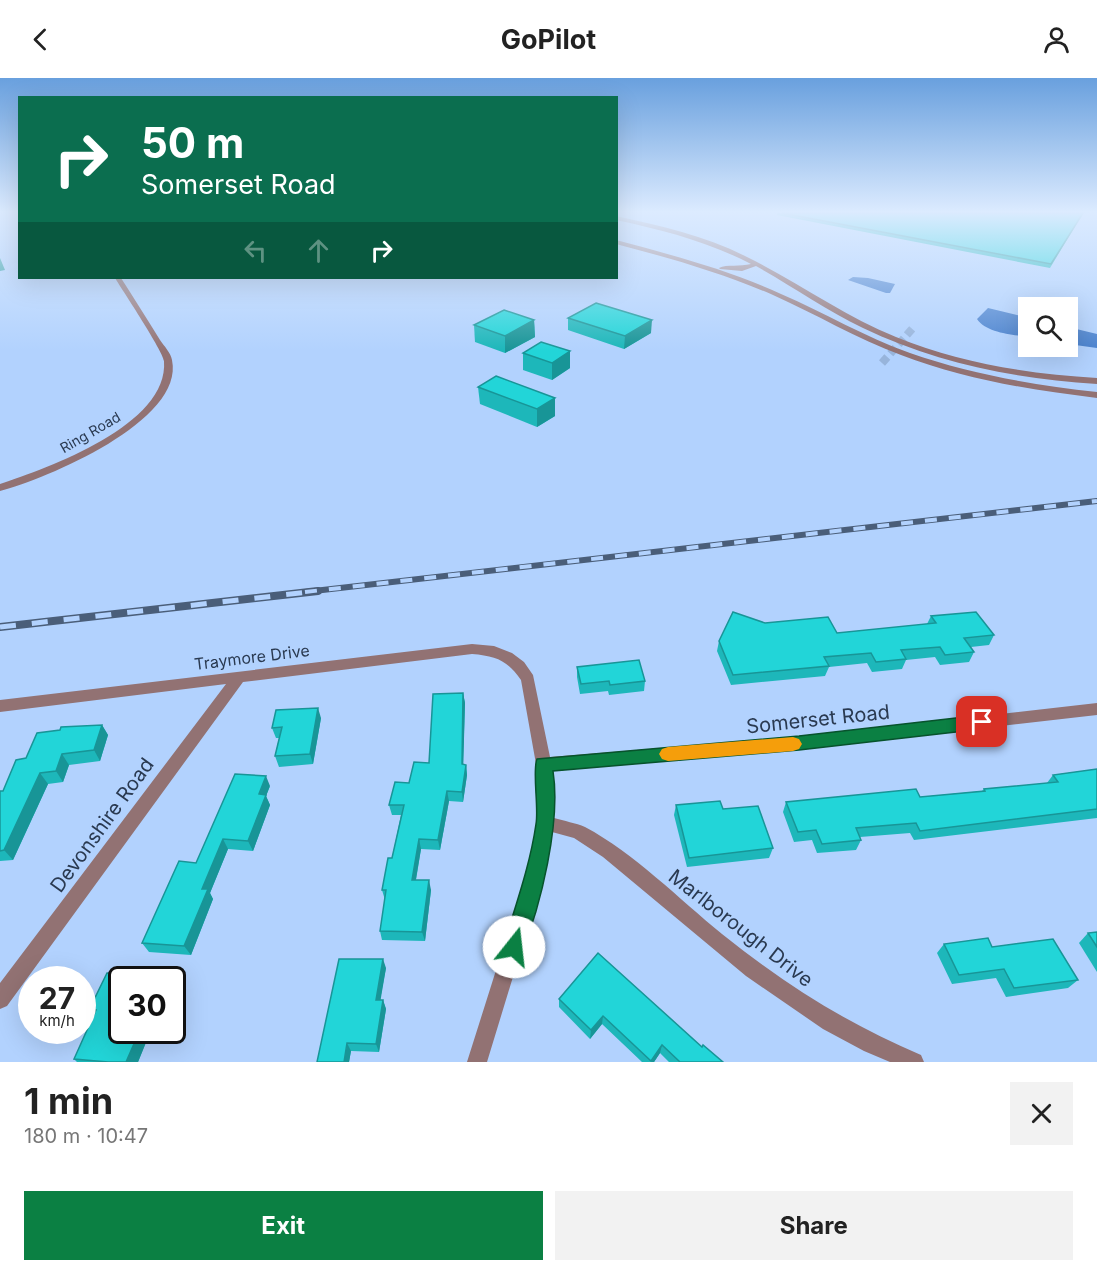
<!DOCTYPE html>
<html lang="en">
<head>
<meta charset="utf-8">
<style>
  body { margin:0; font-family:Inter,sans-serif; background:#f2f2f2; color:#222; height:100vh; display:flex; flex-direction:column; font-size:22px; white-space:nowrap }
  * { box-sizing:border-box; margin:0 }
  p { font-size:20px; color:#767676 }
  .icon { flex:none; width:33px; height:33px; fill:none; stroke:currentColor; stroke-width:2; stroke-linecap:round; stroke-linejoin:round }
  .map { position:relative; height:984px; overflow:hidden }
  .drawer { display:flex; flex-direction:column; background:#fff; flex:1 }
  .drawer>* { flex:none }
  .banner { position:absolute; left:18px; top:18px; width:600px; height:183px; border-radius:0px; box-shadow:0 6px 24px #0002; background:#0b6e4f; color:#fff; overflow:hidden }
  .fabs { position:absolute; left:1018px; top:219px; display:grid; gap:12px }
  .fabs a { display:grid; place-items:center; width:60px; height:60px; border-radius:0px; background:#fff; box-shadow:0 6px 24px #0002; font-size:30px }
  .speed { position:absolute; left:18px; top:888px; display:flex; gap:12px; font-size:30px; font-weight:700; text-align:center }
  .speed>* { display:grid; place-content:center; width:78px; height:78px; border-radius:50%; background:#fff; box-shadow:0 6px 24px #0002; line-height:1 }
  .speed small { font-size:15px; font-weight:400 }
  .speed .limit { border:3px solid #111; border-radius:9px; background:#fff; color:#111 }
  .pin { position:absolute; display:grid; place-items:center; width:51px; height:51px; color:#fff; margin:-26px; border-radius:12px; box-shadow:0 3px 9px #0006 }
  .me { position:absolute; width:66px; margin:-33px; rotate:16deg; stroke-linejoin:round; filter:drop-shadow(0 0 4px #0008) }
  .turn { display:flex; align-items:center; gap:21px; height:126px; padding:0 24px; font-size:27px }
  .turn .icon { width:78px; height:78px; stroke-width:2.5 }
  .turn b { display:block; font-size:42px; line-height:51px }
  .lanes { display:flex; align-items:center; height:57px; padding:0 24px; background:#0003; justify-content:center; gap:30px; direction:ltr }
  .lanes .off { opacity:.35 }
  .round { display:grid; place-items:center; flex:none; width:63px; height:63px; border-radius:0px; background:#f2f2f2 }
  .summary { display:flex; align-items:center; justify-content:space-between; height:102px; padding:0 24px }
  h1 { font-size:36px; font-weight:700; line-height:45px }
  .action { display:flex; gap:12px; margin-top:auto; padding:12px 24px }
  .action a { flex:1; height:69px; border-radius:0px; background:#0b8043; color:#fff; font-size:24px; font-weight:700; line-height:69px; text-align:center }
  .action a+a { background:#f2f2f2; color:#222 }
  header { display:flex; justify-content:space-between; align-items:center; height:78px; padding:0 24px; background:#fff; font-size:27px; font-weight:700 }
  .map>svg:first-child { display:block }
  .water { fill:#4b83cf }
  .lines { fill:none; stroke-linecap:round; stroke-linejoin:round }
  .street-tunnel { stroke:#97b4db; stroke-width:8; stroke-dasharray:8 4.5; stroke-linecap:butt }
  .street { fill:#927273; fill-rule:evenodd }
  .rail-far1-casing { stroke:#4a5e79; stroke-width:6 }
  .rail-casing { stroke:#4a5e79; stroke-width:8 }
  .rail-far1 { stroke:#b2d2fe; stroke-width:4; stroke-dasharray:12; stroke-linecap:butt }
  .rail { stroke:#b2d2fe; stroke-width:5; stroke-dasharray:16; stroke-linecap:butt }
  .wall { fill:#1db7ba }
  .shaded-wall { fill:#189597 }
  .building { fill:#22d5d8; stroke:#189597; stroke-width:1.5 }
  .route { fill:#0b8043; stroke:#07532c; stroke-width:1.5 }
  .slow { fill:#f59e0b }
  .labels { text-anchor:middle; dominant-baseline:central; stroke-width:4.5; stroke-linejoin:round; paint-order:stroke }
  .far-street-label { font-size:14px; fill:#2a3a51; stroke:#b2d2fe }
  .street-label { font-size:16px; fill:#2a3a51; stroke:#b2d2fe }
  .near-street-label { font-size:20px; fill:#2a3a51; stroke:#b2d2fe }
</style>
</head>
<body>
<header><svg class="icon" aria-label="back" viewBox="0 0 24 24"><path d="M15 5l-7 7 7 7"/></svg>GoPilot<svg class="icon" aria-label="person" viewBox="0 0 24 24"><circle cx="12" cy="8" r="4"/><path d="M4 21q1-7 8-7t8 7"/></svg></header>
<div class="map">
<svg width="1097" height="984" viewBox="0 0 1097 984">
  <rect width="100%" height="100%" fill="#b2d2fe"/>
  <!-- water -->
  <g class="water">
    <polygon points="853,199 868,200 895,206 890,215 886,215 848,202"/>
    <path d="M988 230 1029 240V259C1014 257 986 255 977 241Z"/>
    <polygon points="1068,249 1097,256 1097,270 1068,266"/>
  </g>
  <g class="lines">
    <!-- street-tunnel -->
    <polyline class="street-tunnel" points="882,285 913,250"/>
    <!-- street -->
    <g class="street">
      <path d="M616 138C661 148 706 158 747 179 798 204 844 238 896 259 960 285 1028 296 1097 300V306C1016 301 936 285 863 250 826 232 792 208 756 188L742 193 720 191 719 190C727 186 740 189 751 186 709 164 663 152 616 142Z"/>
      <path d="M616 162C672 177 729 192 781 216 825 235 865 259 910 275 970 296 1033 307 1097 314V320C1030 312 964 301 901 277 857 261 816 236 773 217 722 195 670 180 616 166Z"/>
      <path d="M115 200H121C134 220 147 241 160 262 164 268 171 275 172 282 185 343 46 401 0 413V406C48 390 169 347 164 283 163 273 123 213 115 200Z"/>
      <path d="M472 566 494 568 512 575 524 584 533 597 550 679 799 659 1097 625V637L799 671 552 692 554 740C564 743 576 745 585 749 634 775 679 821 722 856 786 907 846 945 921 977L924 984H890L864 973 823 951 746 898 603 779 574 760 552 754 541 807 487 984H467L523 807 538 745 539 725 536 686 521 602C507 582 496 578 472 576L243 604 7 928 0 931V905L226 606 0 634V622Z"/>
    </g>
    <defs>
      <polyline id="rail-far1" points="305,514 1097,423"/>
      <polyline id="rail" points="0,549 318,513"/>
    </defs>
    <!-- rail-far1 casing -->
    <use href="#rail-far1" class="rail-far1-casing"/>
    <!-- rail casing -->
    <use href="#rail" class="rail-casing"/>
    <!-- rail-far1 -->
    <use href="#rail-far1" class="rail-far1"/>
    <!-- rail -->
    <use href="#rail" class="rail"/>
  </g>
  <!-- wall -->
  <g class="wall">
    <polygon points="777,135 1083,135 1050,190 777,137"/>
    <polygon points="568,240 651,255 624,271 568,252"/>
    <polygon points="534,242 535,259 505,275 475,264 474,247"/>
    <polygon points="570,273 570,290 552,302 523,292 523,275"/>
    <polygon points="478,309 555,320 555,338 537,349 480,326"/>
    <polygon points="931,538 994,557 989,567 971,569 974,574 969,584 940,587 935,579 906,582 902,591 872,594 867,585 829,589 825,598 731,607 717,573 719,563 765,545 837,555 927,546"/>
    <polygon points="577,589 645,603 644,613 609,617 608,613 580,616 577,599"/>
    <polygon points="463,615 465,625 463,686 466,687 467,697 463,724 449,723 440,772 421,771 416,802 431,812 425,863 382,862 380,853 385,822 382,812 392,780 401,737 392,737 389,727 429,685"/>
    <polygon points="321,640 313,686 279,689 275,678 279,660 276,660 272,650"/>
    <polygon points="102,647 108,657 100,683 69,687 63,704 48,706 13,782 0,783 0,713 3,713 26,680"/>
    <polygon points="1097,691 1097,740 914,762 910,755 860,759 861,762 856,772 817,775 812,762 794,764 783,734 786,724 920,719 982,713 984,711 1047,705 1053,697"/>
    <polygon points="270,708 266,718 270,727 253,773 228,771 210,815 213,821 191,877 149,874 142,865 196,785"/>
    <polygon points="676,727 773,770 769,780 687,789 674,737"/>
    <polygon points="1097,854 1097,894 1079,865 1088,855"/>
    <polygon points="944,866 992,869 1078,902 1068,910 1006,919 996,900 952,906 937,875"/>
    <polygon points="339,881 386,890 380,922 383,922 386,931 379,974 351,973 349,984"/>
    <polygon points="107,895 162,898 165,902 122,902 122,952 151,952 138,984 77,984 74,981 94,937 89,932"/>
    <polygon points="559,921 702,969 723,984 669,984 660,975 654,984 642,984 602,946 590,961 559,929"/>
  </g>
  <!-- shaded-wall -->
  <g class="shaded-wall">
    <polygon points="0,180 5,192 0,193"/>
    <polygon points="534,242 535,259 505,275 505,258"/>
    <polygon points="652,242 651,255 624,271 625,258"/>
    <polygon points="570,273 570,290 552,302 552,285"/>
    <polygon points="555,320 555,338 537,349 537,331"/>
    <polygon points="463,615 465,625 463,697 462,686"/>
    <polygon points="318,630 321,640 313,686 310,676"/>
    <polygon points="102,647 108,657 100,683 94,672"/>
    <polygon points="62,676 69,687 63,704 56,693"/>
    <polygon points="466,687 467,697 463,724 462,714"/>
    <polygon points="40,695 48,706 13,782 4,772"/>
    <polygon points="266,698 270,708 266,718 270,727 253,773 248,763 259,716"/>
    <polygon points="447,713 449,723 440,772 438,762"/>
    <polygon points="223,761 228,771 210,815 213,821 191,877 184,868 202,811"/>
    <polygon points="419,761 421,771 414,812 412,802"/>
    <polygon points="429,802 431,812 425,863 422,854"/>
    <polygon points="383,881 386,890 379,931 376,922"/>
    <polygon points="383,922 386,931 379,974 376,966"/>
    <polygon points="603,938 602,946 590,961 591,952"/>
    <polygon points="140,952 151,952 138,984 126,984"/>
    <polygon points="347,965 351,973 349,984 344,984"/>
    <polygon points="662,967 660,975 654,984 651,984"/>
  </g>
  <!-- building -->
  <g class="building">
    <polygon points="782,135 1083,135 1051,186"/>
    <polygon points="596,225 652,242 625,258 568,240"/>
    <polygon points="504,232 534,242 505,258 474,247"/>
    <polygon points="541,264 570,273 552,285 523,275"/>
    <polygon points="496,298 555,320 537,331 478,309"/>
    <polygon points="733,534 765,545 828,539 837,555 936,545 931,538 976,534 994,557 964,560 974,574 945,577 940,569 901,572 906,581 876,584 871,575 824,579 829,588 733,597 719,563"/>
    <polygon points="639,582 645,603 610,607 609,603 581,606 577,589"/>
    <polygon points="463,615 462,686 466,687 462,714 447,713 438,762 419,761 412,802 429,802 422,854 380,853 386,812 382,812 388,780 392,780 404,727 389,727 395,704 409,705 414,684 429,685 433,616"/>
    <polygon points="318,630 310,676 275,678 282,649 272,650 276,632"/>
    <polygon points="102,647 94,672 62,676 56,693 40,695 4,772 0,773 0,713 3,713 16,682 26,680 37,655 60,652 61,649"/>
    <polygon points="1097,691 1097,731 920,753 916,745 856,750 861,762 822,766 816,752 798,754 786,724 916,711 920,719 985,713 984,711 1058,704 1053,697"/>
    <polygon points="235,696 266,698 259,716 266,717 248,763 223,761 202,811 208,811 184,868 142,865 179,783 196,785"/>
    <polygon points="720,723 723,731 758,728 773,770 689,780 676,727"/>
    <polygon points="1097,854 1097,869 1088,855"/>
    <polygon points="988,860 992,869 1053,861 1078,902 1014,910 1004,891 959,897 944,866"/>
    <polygon points="598,875 702,969 703,967 723,984 680,984 662,967 651,983 603,938 591,952 559,921"/>
    <polygon points="339,881 383,881 376,922 383,922 376,966 347,965 344,984 317,984"/>
    <polygon points="107,895 162,898 161,902 122,902 122,952 140,952 126,984 108,984 74,981 96,932 89,932"/>
  </g>
  <!-- sky -->
  <linearGradient id="sky" x2="0" y2="1"><stop stop-color="#69a0de"/><stop offset="0.49" stop-color="#dcebff"/><stop offset="1" stop-color="#dcebff" stop-opacity="0"/></linearGradient>
  <rect width="1097" height="273" fill="url(#sky)"/>
  <!-- route -->
  <path class="route" d="M982 637 988 639 991 644 988 649 982 651 799 672 553 693C561 744 541 828 521 876L514 879 506 876 503 869C515 829 530 788 536 746 539 730 532 692 537 681L799 658Z"/>
  <!-- slow -->
  <polygon class="slow" points="793,659 799,661 802,666 799,671 793,673 668,683 662,681 659,676 662,671 668,669"/>
  <g class="labels">
    <!-- far-street labels -->
    <g class="far-street-label">
      <text transform="translate(90 354) rotate(-30)">Ring Road</text>
    </g>
    <!-- street labels -->
    <g class="street-label">
      <text transform="translate(252 579) rotate(-7)">Traymore Drive</text>
    </g>
    <!-- near-street labels -->
    <g class="near-street-label">
      <text transform="translate(818 641) rotate(-6)">Somerset Road</text>
      <text transform="translate(102 747) rotate(-54)">Devonshire Road</text>
      <text transform="translate(741 850) rotate(38)">Marlborough Drive</text>
    </g>
  </g>
</svg>
<div class="fabs">
<a><svg class="icon" aria-label="search" viewBox="0 0 24 24"><circle cx="10" cy="10" r="6"/><path d="M15 15l6 6"/></svg></a>
</div>
<div class="speed"><div>27<small>km/h</small></div><div class="limit">30</div></div>
<div class="pin" style="left:982px;top:644px;background:#d93025"><svg class="icon" aria-label="arrive" viewBox="0 0 24 24"><path d="M6 21V4h12l-3 4 3 4H6"/></svg></div>
<svg class="me" style="left:514px;top:869px" viewBox="-20 -20 40 40"><circle r="19" fill="#fff"/><path d="M0-13L10 11 0 6-10 11z" fill="#0b8043"/></svg>
<div class="banner">
<div class="turn"><svg class="icon" aria-label="right" viewBox="0 0 24 24"><path d="M7 20v-9h11M14 6l5 5-5 5"/></svg><div><b>50 m</b>Somerset Road</div></div>
<div class="lanes"><svg class="icon off" aria-label="left" viewBox="0 0 24 24"><path d="M17 20v-9H6M10 6l-5 5 5 5"/></svg><svg class="icon off" aria-label="ahead" viewBox="0 0 24 24"><path d="M12 20V5M6 11l6-6 6 6"/></svg><svg class="icon" aria-label="right" viewBox="0 0 24 24"><path d="M7 20v-9h11M14 6l5 5-5 5"/></svg></div>
</div>
</div>
<section class="drawer">
<div class="summary"><div><h1>1 min</h1><p>180 m · 10:47</p></div><a class="round"><svg class="icon" aria-label="close" viewBox="0 0 24 24"><path d="M6 6l12 12M18 6L6 18"/></svg></a></div>
<div class="action"><a>Exit</a><a>Share</a></div>
</section>
</body>
</html>
